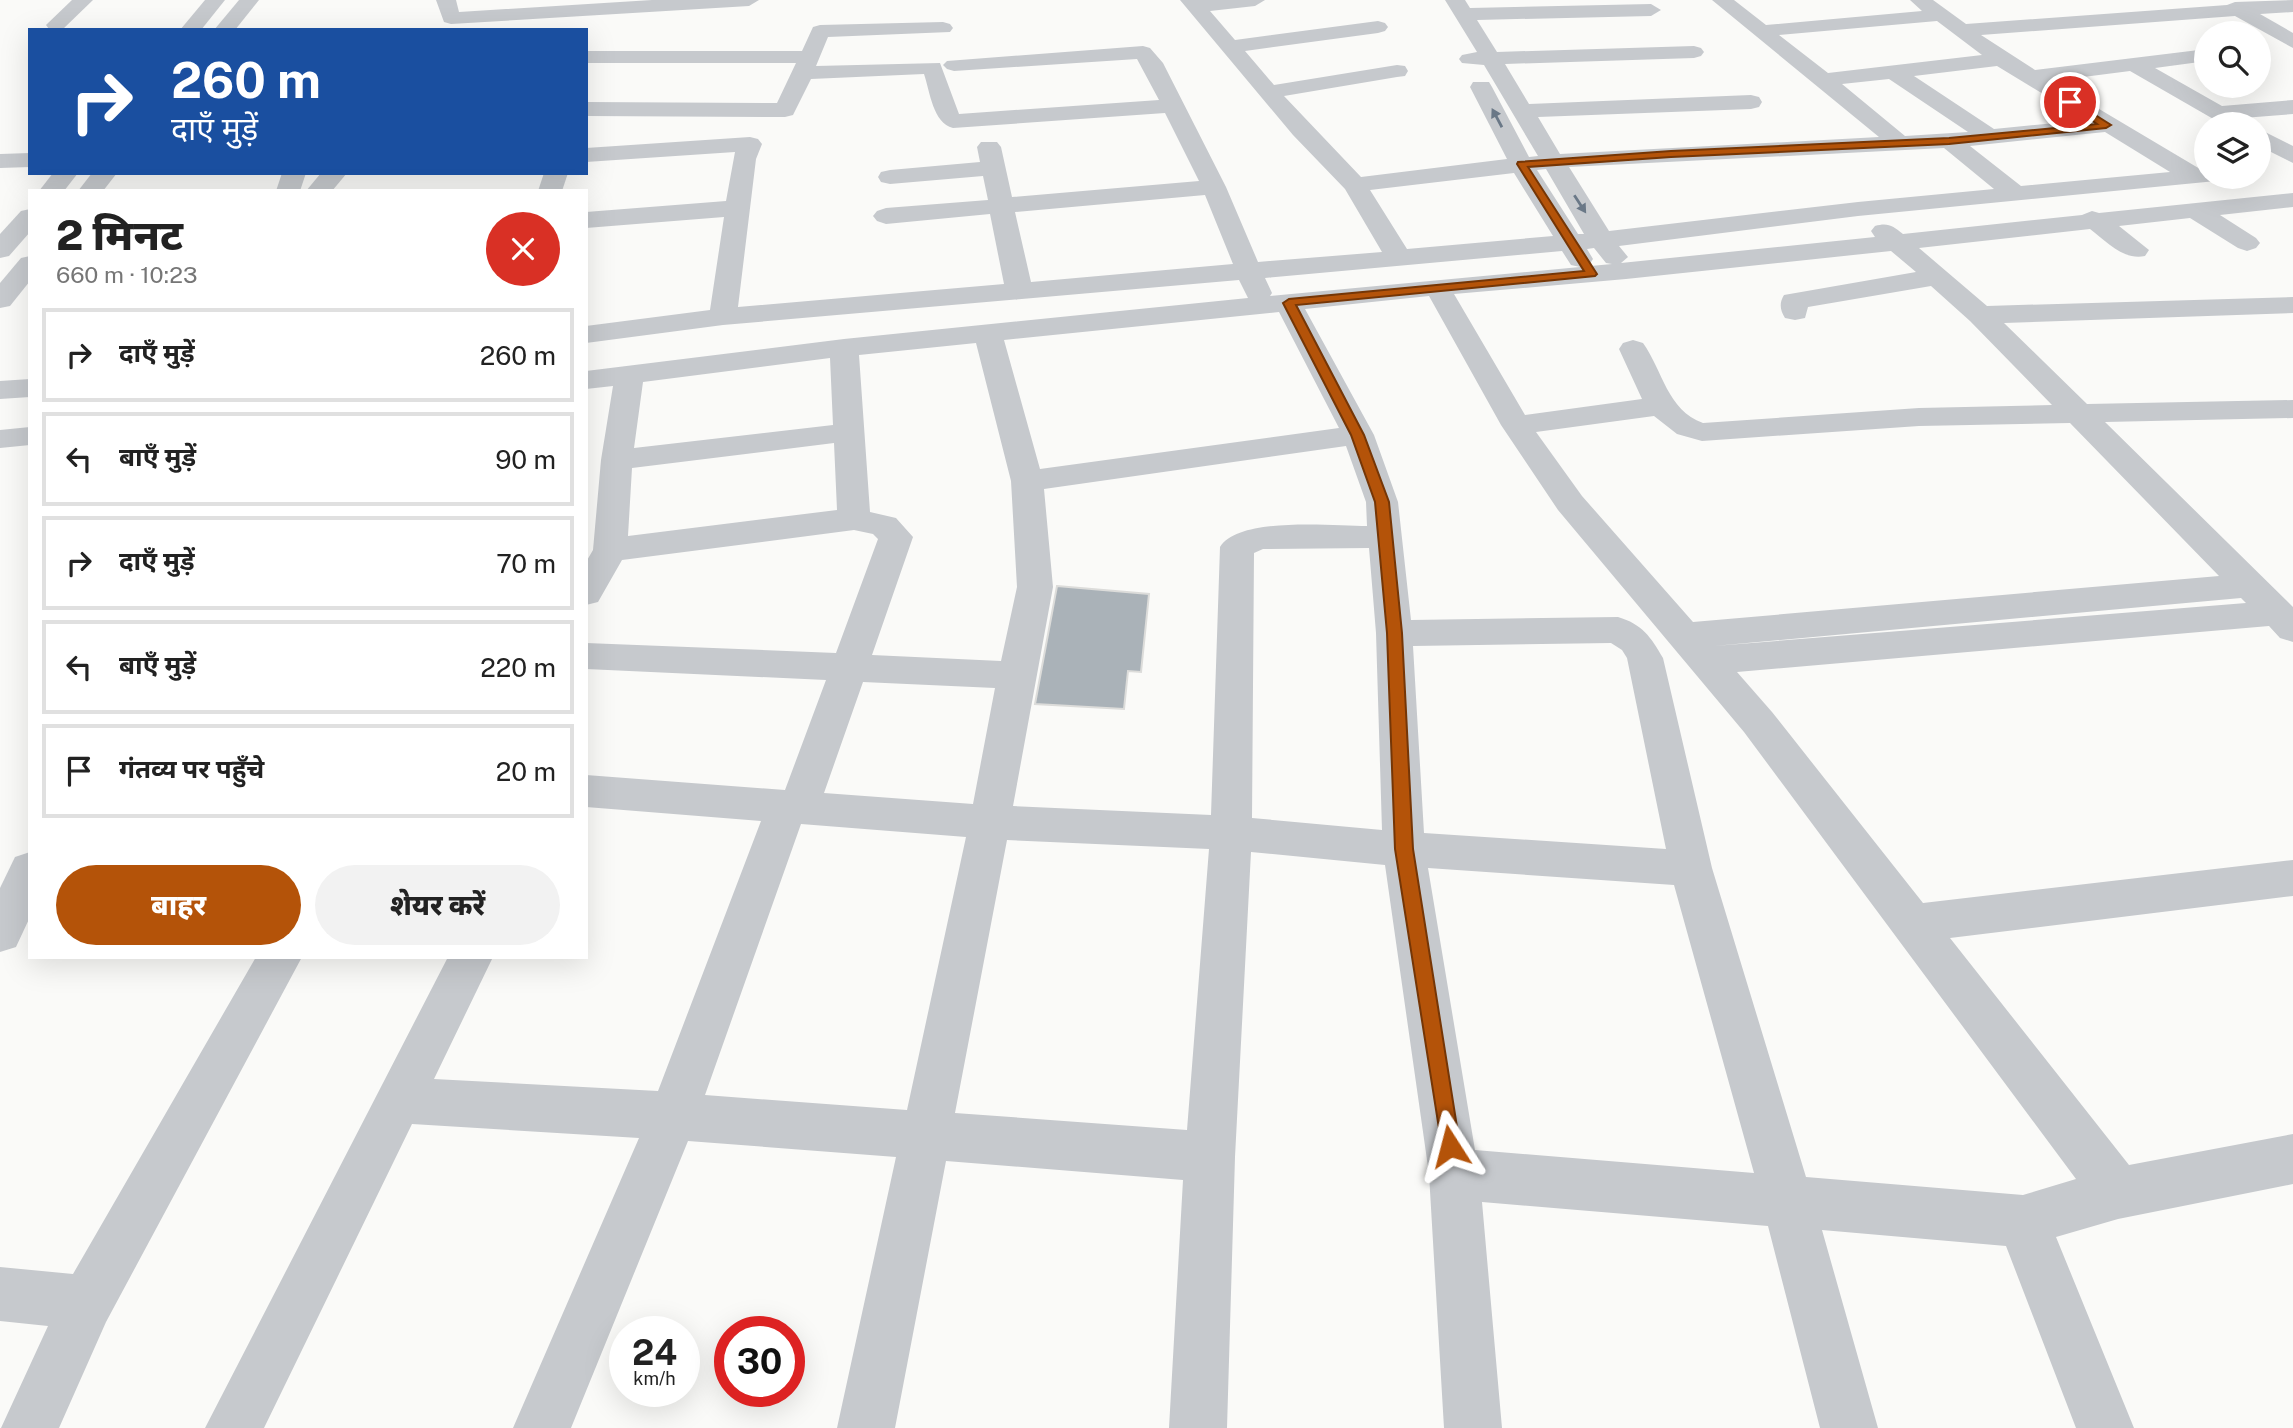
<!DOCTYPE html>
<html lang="hi">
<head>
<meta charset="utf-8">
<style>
  body { margin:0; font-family:"Public Sans","Noto Sans Devanagari",sans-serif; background:#f2f2f2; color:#222; height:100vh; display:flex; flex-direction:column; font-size:26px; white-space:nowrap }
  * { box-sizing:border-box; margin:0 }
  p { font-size:23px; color:#767676 }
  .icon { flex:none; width:38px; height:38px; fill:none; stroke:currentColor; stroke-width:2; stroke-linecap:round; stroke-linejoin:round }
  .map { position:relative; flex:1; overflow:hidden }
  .details { position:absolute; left:28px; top:189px; width:560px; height:770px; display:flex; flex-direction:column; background:#fff; border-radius:0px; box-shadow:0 7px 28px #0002 }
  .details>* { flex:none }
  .guide { position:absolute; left:28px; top:28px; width:560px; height:147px; border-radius:0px; box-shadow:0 7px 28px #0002; background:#1a4fa0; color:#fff; overflow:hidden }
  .fabs { position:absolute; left:2194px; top:21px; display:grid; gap:14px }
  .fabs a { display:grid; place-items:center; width:77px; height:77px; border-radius:50%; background:#fff; box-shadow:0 7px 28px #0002; font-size:35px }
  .speed { position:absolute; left:609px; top:1316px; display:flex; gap:14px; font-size:35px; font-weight:700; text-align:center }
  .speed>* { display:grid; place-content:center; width:91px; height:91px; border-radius:50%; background:#fff; box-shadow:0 7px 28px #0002; line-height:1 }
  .speed small { font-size:18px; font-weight:400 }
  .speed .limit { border:10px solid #d22; background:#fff; color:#111 }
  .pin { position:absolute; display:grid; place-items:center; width:60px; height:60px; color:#fff; margin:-30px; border:4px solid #fff; border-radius:50%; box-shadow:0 2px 7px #0007 }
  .me { position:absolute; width:77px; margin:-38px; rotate:351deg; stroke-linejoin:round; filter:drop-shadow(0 0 5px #0008) }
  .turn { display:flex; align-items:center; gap:24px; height:147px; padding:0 28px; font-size:32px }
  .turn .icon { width:91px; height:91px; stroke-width:2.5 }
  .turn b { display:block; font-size:49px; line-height:60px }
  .round { display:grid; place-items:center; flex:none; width:74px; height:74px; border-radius:37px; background:#f2f2f2 }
  .summary { display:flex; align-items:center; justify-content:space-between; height:119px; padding:0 28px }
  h1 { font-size:42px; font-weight:800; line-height:52px }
  .action { display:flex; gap:14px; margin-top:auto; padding:14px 28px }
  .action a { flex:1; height:80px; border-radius:42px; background:#b45309; color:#fff; font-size:28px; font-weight:800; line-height:80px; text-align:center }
  .action a+a { background:#f2f2f2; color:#222 }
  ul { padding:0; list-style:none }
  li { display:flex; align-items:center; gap:21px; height:94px; margin:0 14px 10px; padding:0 14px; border:4px solid #e0e0e0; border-radius:0px }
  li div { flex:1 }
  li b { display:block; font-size:26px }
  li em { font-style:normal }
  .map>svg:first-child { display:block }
  .building { fill:#aab2b8; stroke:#dcdcda; stroke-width:2 }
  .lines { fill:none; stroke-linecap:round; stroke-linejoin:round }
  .minor { fill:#c6c9cd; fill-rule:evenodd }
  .oneway { fill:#6a7887 }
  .route { fill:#b45309; stroke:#753606; stroke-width:2 }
</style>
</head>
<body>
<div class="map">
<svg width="2293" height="1428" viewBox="0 0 2293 1428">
  <rect width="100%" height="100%" fill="#fafaf8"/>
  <!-- building -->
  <polygon class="building" points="1057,586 1149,594 1141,672 1128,671 1124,709 1035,704"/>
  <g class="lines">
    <!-- minor -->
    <g class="minor">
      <polygon points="72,0 93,0 63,29 49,29 46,25"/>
      <polygon points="205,0 225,0 201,30 180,30"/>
      <polygon points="239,0 259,0 235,30 214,30"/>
      <polygon points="436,0 456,0 459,12 652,0 759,0 749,6 451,24 444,22"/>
      <path d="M1180 0H1265L1255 6 1210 11 1235 40 1378 21 1385 23 1388 27 1385 31 1378 33 1245 51 1274 85 1397 65 1405 66 1408 71 1405 76 1397 77 1284 96 1361 177 1507 159 1470 87 1473 82H1489L1492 87 1529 157 1538 156 1484 65 1462 63 1459 59 1462 55 1477 52 1445 0H1465L1470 8 1651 4 1661 10 1651 16 1477 20 1497 52 1694 46 1701 48 1704 52 1701 56 1694 58 1505 64 1529 104 1751 95 1759 97 1762 102 1759 107 1751 109 1538 117 1560 154 1879 137 1712 0H1734L1766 25 1922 11 1910 0H1933L1966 24 2227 5 2235 2 2293 0V12L2260 14 2293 33V48L2235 16 1981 35 2035 70 2207 49V61L2155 68 2222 106 2293 100V114L2243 118 2249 124H2222L2130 71 2052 81 2200 169H2207V177H2219L2216 181 1858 216 1619 246 1628 257 1621 263 1875 237 1871 231 1875 226C1888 222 1893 226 1903 234L2082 215 2092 211 2099 213 2293 193V207L2220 215 2256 238 2260 243 2256 248 2247 251 2238 248 2190 218 2119 226 2149 250 2145 256C2124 261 2106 241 2090 229L1919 248 1987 306 2293 297V313L2004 323 2087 404 2293 400V418L2105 422 2293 607V642L2280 638 2269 626 1737 672 1772 712 1923 903 2293 860V896L1950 938 2129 1165 2293 1134V1184L2118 1219 2056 1237 2134 1428H2076L2006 1246 1822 1230 1878 1428H1820L1768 1226 1482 1202 1502 1428H1444L1429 1174 1385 865 1251 852 1235 1157 1227 1428H1169L1183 1180 946 1161 895 1428H837L896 1157 688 1141 571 1428H513L639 1138 412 1124 264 1428H205L448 957H493L434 1079 658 1091 761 821 586 807V775L785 790 826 680 586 669V643L836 653 878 539 873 534 854 530 622 560 598 602 586 605V562L593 550 601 460 613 386 586 389V371L844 339 1248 298 1239 280 723 325 586 343V326L710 310 724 217 586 228V212L726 201 735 152 586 162V148L750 137 758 139 762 144 756 159 738 307 1004 284 990 214 886 224 877 221 873 216 877 211 886 208 988 200 983 176 890 184 881 182 878 177 881 172 890 170 980 162 977 147 981 142H997L1001 147 1012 197 1199 181 1165 113 953 128C933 123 930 92 924 74L811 79 793 115 785 117 586 116V102L777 103 796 63H586V51H802L813 27 820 25 943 22 950 24 953 28 950 32 828 37 816 66 940 63 959 114 1159 100 1137 59 954 71 947 69 943 65 947 61 1143 46 1150 48 1163 63 1226 187 1258 262 1382 252 1345 189 1293 135ZM1937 21 1982 55 1828 73 1779 35ZM1997 66 2086 120 1994 129 1914 76ZM1889 79 1968 132 1905 136 1842 84ZM2105 132 2170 172 2021 186 1970 146ZM1944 148 1994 189 1858 202 1609 231 1569 167ZM1546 169 1584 234H1578L1537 170ZM1514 173 1553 236 1407 249 1370 190ZM1205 195 1233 264 1031 282 1015 212ZM1594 248 1606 263 1612 264 1580 267 1589 265 1593 259 1587 249ZM1562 251 1571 265 1580 267 1270 296 1272 293 1265 278ZM1891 251 1916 272 1784 295C1779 303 1780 310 1785 318L1795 320 1805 318 1808 307 1931 286 1970 321 2052 405 1919 408 1703 423C1667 410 1663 371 1643 343L1633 340 1623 343 1619 349 1642 399 1525 415 1454 294 1626 279ZM1429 296 1501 425 1558 510 1744 732 2076 1179 2023 1195 1806 1177 1712 868 1663 658C1651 637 1642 624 1618 617L1411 620 1398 502 1374 435 1305 309ZM1279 312 1339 428 1040 469 1004 340ZM976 343 1011 481 1017 587 1001 661 872 655 913 537 896 518 870 512 859 355ZM830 358 833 425 634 448 643 382ZM1654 416 1677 434 1702 441 1919 426 2070 423 2219 576 1693 622 1582 496 1536 432ZM834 443 837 510 628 536 632 468ZM1346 446 1366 502 1367 526C1333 526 1239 516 1220 547L1211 815 1013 806 1053 587 1044 489ZM1369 548 1376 633 1382 830 1252 818 1254 553 1263 549ZM2241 598 2246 603 1714 646ZM1611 643 1622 650 1627 658 1666 849 1424 833 1413 646ZM863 682 995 688 973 804 824 793ZM801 824 966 837 907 1110 705 1095ZM1007 840 1209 849 1187 1130 955 1113ZM1428 868 1674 885 1754 1173 1475 1150Z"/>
      <polygon points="2259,129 2293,146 2293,163 2259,146"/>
      <polygon points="30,153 30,167 0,168 0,154"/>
      <polygon points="53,173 78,173 64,191 39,191"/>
      <polygon points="92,173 117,173 103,191 78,191"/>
      <polygon points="282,173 306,173 300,191 276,191"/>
      <polygon points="321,173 347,173 332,191 306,191"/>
      <polygon points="544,173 568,173 562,191 538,191"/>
      <polygon points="30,209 30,232 9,256 0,258 0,234 21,211"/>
      <polygon points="30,256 30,281 10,306 0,308 0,283 21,258"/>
      <polygon points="30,379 30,397 0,399 0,381"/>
      <polygon points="30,427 30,445 0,448 0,430"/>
      <polygon points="30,852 30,917 16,947 0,952 0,888 15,857"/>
      <polygon points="256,957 302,957 106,1322 59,1428 1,1428 48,1326 0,1321 0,1267 73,1274"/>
    </g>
  </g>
  <!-- one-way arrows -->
  <defs><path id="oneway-solid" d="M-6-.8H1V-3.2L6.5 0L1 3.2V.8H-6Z" transform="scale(1.75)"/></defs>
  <g class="oneway">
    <use href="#oneway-solid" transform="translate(1497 118) rotate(-118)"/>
    <use href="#oneway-solid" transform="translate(1580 204) rotate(57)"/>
  </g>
  <!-- route -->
  <polygon class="route" points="2070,99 2111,125 2106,128 1949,144 1671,157 1528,167 1597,274 1595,276 1296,305 1364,435 1389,502 1402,633 1413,849 1460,1146 1457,1154 1450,1157 1443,1154 1395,849 1387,633 1375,502 1351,435 1283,303 1289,299 1584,271 1517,164 1518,162 1671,151 1949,138 2097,124 2066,103 2065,102"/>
</svg>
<div class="fabs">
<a><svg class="icon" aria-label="search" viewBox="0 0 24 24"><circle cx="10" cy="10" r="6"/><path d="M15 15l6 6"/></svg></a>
<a><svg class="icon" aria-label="layers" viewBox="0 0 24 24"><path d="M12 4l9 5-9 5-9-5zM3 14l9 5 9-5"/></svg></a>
</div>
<div class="speed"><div>24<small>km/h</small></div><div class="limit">30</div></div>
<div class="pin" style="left:2070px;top:102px;background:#d93025"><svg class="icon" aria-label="arrive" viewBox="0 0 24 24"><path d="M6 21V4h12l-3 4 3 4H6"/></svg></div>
<svg class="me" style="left:1450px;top:1146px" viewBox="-20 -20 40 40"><path d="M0-17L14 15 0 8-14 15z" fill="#b45309" stroke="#fff" stroke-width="4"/></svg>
<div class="guide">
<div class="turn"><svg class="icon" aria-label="right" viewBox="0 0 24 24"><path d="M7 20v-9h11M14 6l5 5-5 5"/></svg><div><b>260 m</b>दाएँ मुड़ें</div></div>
</div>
<section class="details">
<div class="summary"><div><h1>2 मिनट</h1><p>660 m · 10:23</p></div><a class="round" style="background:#d93025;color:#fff"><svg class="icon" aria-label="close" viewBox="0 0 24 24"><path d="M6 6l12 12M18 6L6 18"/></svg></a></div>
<ul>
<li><svg class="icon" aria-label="right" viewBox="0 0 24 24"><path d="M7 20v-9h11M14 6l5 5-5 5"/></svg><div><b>दाएँ मुड़ें</b></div><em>260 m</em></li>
<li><svg class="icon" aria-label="left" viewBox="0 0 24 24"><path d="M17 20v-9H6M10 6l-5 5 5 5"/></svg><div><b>बाएँ मुड़ें</b></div><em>90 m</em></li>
<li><svg class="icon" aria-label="right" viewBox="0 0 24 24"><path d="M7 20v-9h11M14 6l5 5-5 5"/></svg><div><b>दाएँ मुड़ें</b></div><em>70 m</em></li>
<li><svg class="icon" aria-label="left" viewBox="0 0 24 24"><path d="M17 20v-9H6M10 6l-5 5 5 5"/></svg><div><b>बाएँ मुड़ें</b></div><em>220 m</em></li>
<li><svg class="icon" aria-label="arrive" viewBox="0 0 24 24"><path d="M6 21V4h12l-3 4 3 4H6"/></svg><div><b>गंतव्य पर पहुँचे</b></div><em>20 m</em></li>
</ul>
<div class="action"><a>बाहर</a><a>शेयर करें</a></div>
</section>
</div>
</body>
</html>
